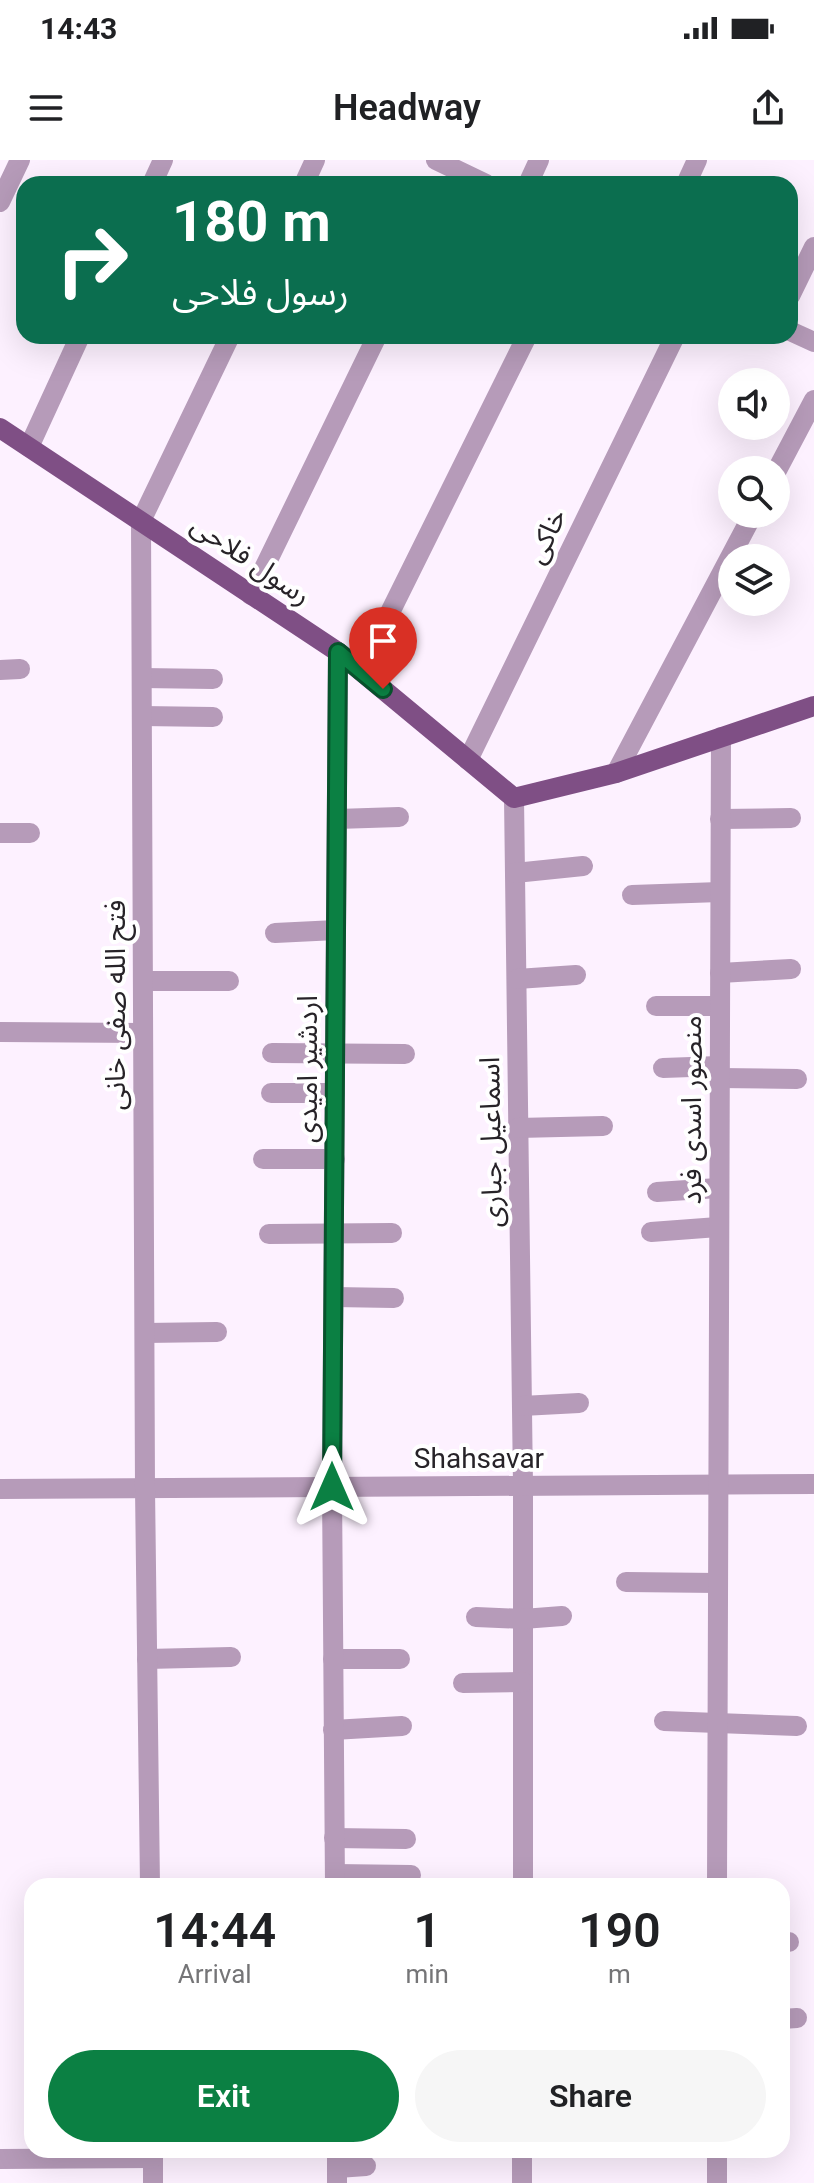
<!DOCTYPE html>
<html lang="en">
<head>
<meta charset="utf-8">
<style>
  body { margin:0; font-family:Roboto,"Noto Sans Arabic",sans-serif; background:#f6f6f6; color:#202124; height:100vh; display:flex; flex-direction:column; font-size:30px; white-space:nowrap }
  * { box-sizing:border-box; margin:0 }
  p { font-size:26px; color:#757577 }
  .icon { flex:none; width:44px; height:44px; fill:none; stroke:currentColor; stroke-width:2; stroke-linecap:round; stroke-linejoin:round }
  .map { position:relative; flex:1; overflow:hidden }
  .drawer { position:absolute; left:24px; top:1718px; width:766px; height:280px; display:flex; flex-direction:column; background:#fff; border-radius:24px; box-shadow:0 8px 32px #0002 }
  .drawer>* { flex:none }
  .top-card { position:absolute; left:16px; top:16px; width:782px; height:168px; border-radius:24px; box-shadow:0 8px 32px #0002; background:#0b6e4f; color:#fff; overflow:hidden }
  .buttons { position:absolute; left:718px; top:208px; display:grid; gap:16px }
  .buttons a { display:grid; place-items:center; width:72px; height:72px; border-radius:50%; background:#fff; box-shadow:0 8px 32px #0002; font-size:40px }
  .pin { position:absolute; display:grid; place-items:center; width:68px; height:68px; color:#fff; margin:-82px -34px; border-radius:50% 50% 50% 0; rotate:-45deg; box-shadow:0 0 8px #0007 }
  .pin .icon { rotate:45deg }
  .me { position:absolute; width:88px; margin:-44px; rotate:0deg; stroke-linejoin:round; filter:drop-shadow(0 0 6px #0008) }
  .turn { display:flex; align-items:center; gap:28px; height:168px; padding:0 24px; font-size:36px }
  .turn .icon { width:104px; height:104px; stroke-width:2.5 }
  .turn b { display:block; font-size:56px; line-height:68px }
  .eta { display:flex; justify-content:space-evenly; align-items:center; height:136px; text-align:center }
  .eta b { font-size:48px; font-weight:600; line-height:56px }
  .button { display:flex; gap:16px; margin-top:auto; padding:16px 24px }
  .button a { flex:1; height:92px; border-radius:48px; background:#0b8043; color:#fff; font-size:32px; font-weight:600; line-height:92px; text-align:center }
  .button a+a { background:#f6f6f6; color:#202124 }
  .status { display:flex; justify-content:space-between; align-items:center; height:56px; padding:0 40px; background:#fff; direction:ltr }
  .status svg { height:22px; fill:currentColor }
  header { display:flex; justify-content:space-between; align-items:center; height:104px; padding:0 24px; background:#fff; font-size:36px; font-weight:600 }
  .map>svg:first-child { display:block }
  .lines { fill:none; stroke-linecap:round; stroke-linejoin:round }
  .minor { stroke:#b69bb9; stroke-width:20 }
  .major { stroke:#7f4f85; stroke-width:20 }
  .route-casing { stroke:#07532c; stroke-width:20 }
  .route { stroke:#0b8043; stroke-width:14 }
  .labels { text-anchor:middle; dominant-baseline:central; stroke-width:8; stroke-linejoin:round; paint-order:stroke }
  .street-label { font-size:28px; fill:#272328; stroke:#fff }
</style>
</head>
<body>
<div class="status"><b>14:43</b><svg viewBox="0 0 49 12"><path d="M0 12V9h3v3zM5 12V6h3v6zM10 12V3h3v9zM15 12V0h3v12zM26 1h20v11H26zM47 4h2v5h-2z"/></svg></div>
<header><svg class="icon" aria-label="menu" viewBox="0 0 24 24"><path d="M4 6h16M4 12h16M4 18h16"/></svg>Headway<svg class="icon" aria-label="share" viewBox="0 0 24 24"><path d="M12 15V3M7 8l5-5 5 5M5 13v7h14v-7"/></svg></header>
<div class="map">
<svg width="814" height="2023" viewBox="0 0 814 2023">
  <rect width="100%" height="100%" fill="#fdf1ff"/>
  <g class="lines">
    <!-- minor -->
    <g class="minor">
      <polyline points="436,0 486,24"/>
      <polyline points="152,24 163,0"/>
      <polyline points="304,24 315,0"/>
      <polyline points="528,24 539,0"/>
      <polyline points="686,24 697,0"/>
      <polyline points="0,42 20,0"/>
      <polyline points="790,136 814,87"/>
      <polyline points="790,171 814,182"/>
      <polyline points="29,287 80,176"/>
      <polyline points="776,312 814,240"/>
      <polyline points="251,435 377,176"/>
      <polyline points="0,510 20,509"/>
      <polyline points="361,511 527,176"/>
      <polyline points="142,518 213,519"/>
      <polyline points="142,556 213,557"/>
      <polyline points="468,600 675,176"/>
      <polyline points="616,613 753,354"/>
      <polyline points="514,638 523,1326 523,1726"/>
      <polyline points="337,659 399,657"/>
      <polyline points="720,659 791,658"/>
      <polyline points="0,673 30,673"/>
      <polyline points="515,713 583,706"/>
      <polyline points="632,735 720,732"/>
      <polyline points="275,773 336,770"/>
      <polyline points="720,813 791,809"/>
      <polyline points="517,819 576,815"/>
      <polyline points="143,821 229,821"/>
      <polyline points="656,846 719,846"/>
      <polyline points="0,872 143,873"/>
      <polyline points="272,893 405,894"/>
      <polyline points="663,908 719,906"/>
      <polyline points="719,918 797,919"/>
      <polyline points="271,933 335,933"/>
      <polyline points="518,968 603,966"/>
      <polyline points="263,999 335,999"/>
      <polyline points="657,1032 718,1028"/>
      <polyline points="651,1072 718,1067"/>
      <polyline points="269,1074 392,1073"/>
      <polyline points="334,1137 394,1138"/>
      <polyline points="145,1173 217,1172"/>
      <polyline points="522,1246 579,1243"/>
      <polyline points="0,1329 814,1324"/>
      <polyline points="626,1422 717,1423"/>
      <polyline points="476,1457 523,1459 562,1456"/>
      <polyline points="147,1499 231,1497"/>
      <polyline points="333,1499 400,1499"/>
      <polyline points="463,1523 523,1522"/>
      <polyline points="664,1561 797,1566"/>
      <polyline points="333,1570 402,1566"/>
      <polyline points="334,1678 406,1679"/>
      <polyline points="335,1714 411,1715"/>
      <polyline points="150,1726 145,1328 141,361 230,176"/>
      <polyline points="335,1726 332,1327 338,492"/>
      <polyline points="717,1726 721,577"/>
      <polyline points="782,1782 789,1782"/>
      <polyline points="782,1859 797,1858"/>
      <polyline points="153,1990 153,2023"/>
      <polyline points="337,1990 337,2023"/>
      <polyline points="522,1990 522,2023"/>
      <polyline points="0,1999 153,1998"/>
      <polyline points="337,2008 366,2006"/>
      <polyline points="717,2023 717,1990"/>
    </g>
    <!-- major -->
    <polyline class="major" points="0,268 338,492 514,638 616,613 814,546"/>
  </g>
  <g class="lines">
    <defs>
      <polyline id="route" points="332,1327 338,492 383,529"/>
    </defs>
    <!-- route casing -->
    <use href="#route" class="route-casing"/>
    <!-- route -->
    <use href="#route" class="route"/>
  </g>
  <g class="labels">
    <!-- street labels -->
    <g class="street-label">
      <text transform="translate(546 376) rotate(-64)">خاکی</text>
      <text transform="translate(251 400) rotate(34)">رسول فلاحی</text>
      <text transform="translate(115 845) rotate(-90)">فتح الله صفی خانی</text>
      <text transform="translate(307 909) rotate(-90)">اردشیر امیدی</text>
      <text transform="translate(691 950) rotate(-90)">منصور اسدی فرد</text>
      <text transform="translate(491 982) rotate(-91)">اسماعیل جباری</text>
      <text x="479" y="1298">Shahsavar</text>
    </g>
  </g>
</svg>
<div class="buttons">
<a><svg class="icon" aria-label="sound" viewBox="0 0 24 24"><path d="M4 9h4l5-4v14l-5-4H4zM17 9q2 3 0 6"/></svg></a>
<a><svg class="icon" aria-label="search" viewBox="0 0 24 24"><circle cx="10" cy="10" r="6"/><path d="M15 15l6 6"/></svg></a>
<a><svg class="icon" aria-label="layers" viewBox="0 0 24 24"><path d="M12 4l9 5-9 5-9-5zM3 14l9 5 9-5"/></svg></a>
</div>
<div class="pin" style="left:383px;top:529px;background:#d93025"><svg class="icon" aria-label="arrive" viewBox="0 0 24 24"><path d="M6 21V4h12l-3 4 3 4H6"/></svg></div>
<svg class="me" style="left:332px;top:1327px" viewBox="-20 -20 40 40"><path d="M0-17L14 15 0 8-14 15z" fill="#0b8043" stroke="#fff" stroke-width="4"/></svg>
<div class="top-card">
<div class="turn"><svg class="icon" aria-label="right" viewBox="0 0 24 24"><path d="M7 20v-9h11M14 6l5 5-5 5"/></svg><div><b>180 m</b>رسول فلاحی</div></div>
</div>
<section class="drawer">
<div class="eta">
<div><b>14:44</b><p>Arrival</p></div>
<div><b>1</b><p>min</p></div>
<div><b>190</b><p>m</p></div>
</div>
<div class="button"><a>Exit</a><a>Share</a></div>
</section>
</div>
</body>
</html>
